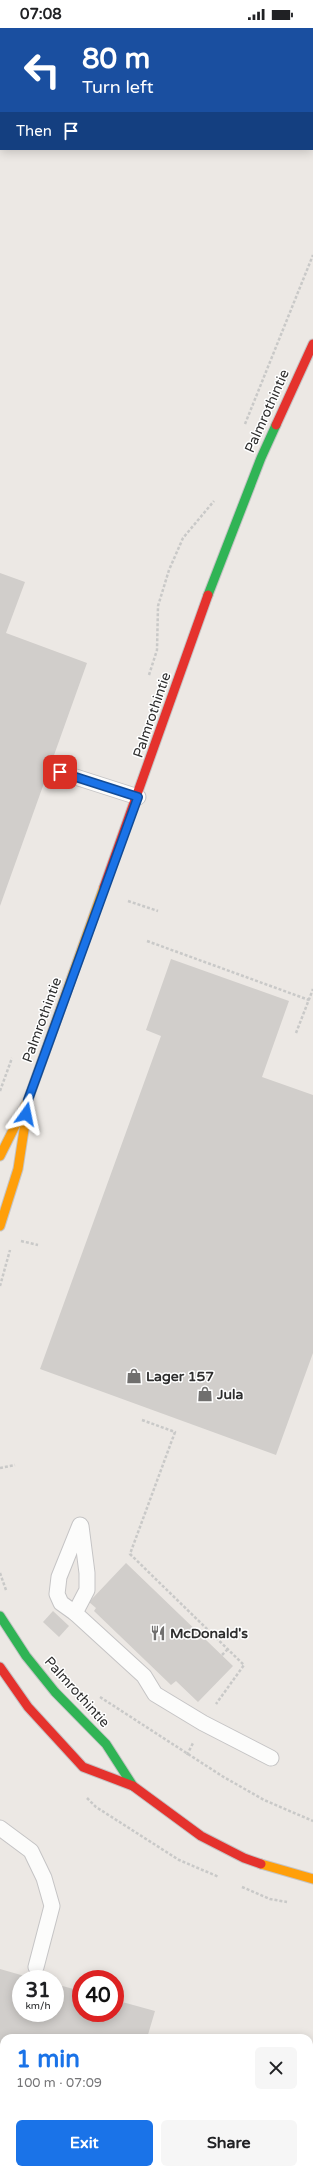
<!DOCTYPE html>
<html lang="en">
<head>
<meta charset="utf-8">
<style>
  body { margin:0; font-family:"Varela Round",sans-serif; background:#f6f6f6; color:#202124; height:100vh; display:flex; flex-direction:column; font-size:15px; white-space:nowrap }
  * { box-sizing:border-box; margin:0 }
  p { font-size:13px; color:#757577 }
  .icon { flex:none; width:22px; height:22px; fill:none; stroke:currentColor; stroke-width:2; stroke-linecap:round; stroke-linejoin:round }
  .map { position:relative; flex:1; overflow:hidden }
  .panel { position:absolute; left:0px; top:2006px; width:313px; height:140px; display:flex; flex-direction:column; background:#fff; border-radius:12px 12px 0 0; box-shadow:0 2px 10px #0003 }
  .panel>* { flex:none }
  .top-card { position:absolute; left:0px; top:0px; width:313px; height:122px; box-shadow:0 2px 10px #0003; background:#1a4fa0; color:#fff; overflow:hidden }
  .speed { position:absolute; left:12px; top:1942px; display:flex; gap:8px; font-size:20px; font-weight:700; text-align:center }
  .speed>* { display:grid; place-content:center; width:52px; height:52px; border-radius:50%; background:#fff; box-shadow:0 2px 10px #0003; line-height:1 }
  .speed small { font-size:10px; font-weight:400 }
  .speed .limit { border:6px solid #d22; background:#fff; color:#111 }
  .pin { position:absolute; display:grid; place-items:center; width:34px; height:34px; color:#fff; margin:-17px; border-radius:8px; box-shadow:0 2px 6px #0006 }
  .me { position:absolute; width:44px; margin:-22px; rotate:12deg; stroke-linejoin:round; filter:drop-shadow(0 0 3px #0008) }
  .turn { display:flex; align-items:center; gap:14px; height:84px; padding:0 16px; font-size:18px }
  .turn .icon { width:52px; height:52px; stroke-width:2.5 }
  .turn b { display:block; font-size:28px; line-height:34px }
  .then { display:flex; align-items:center; height:38px; padding:0 16px; background:#0003; gap:8px; font-size:15px }
  .round { display:grid; place-items:center; flex:none; width:42px; height:42px; border-radius:6px; background:#f6f6f6 }
  .head { display:flex; align-items:center; justify-content:space-between; height:68px; padding:0 16px }
  h1 { font-size:24px; font-weight:700; line-height:30px; color:#1a73e8 }
  .action { display:flex; gap:8px; margin-top:auto; padding:8px 16px }
  .action a { flex:1; height:46px; border-radius:6px; background:#1a73e8; color:#fff; font-size:16px; font-weight:700; line-height:46px; text-align:center }
  .action a+a { background:#f6f6f6; color:#202124 }
  .status { display:flex; justify-content:space-between; align-items:center; height:28px; padding:0 20px; background:#fff; direction:ltr }
  .status svg { height:11px; fill:currentColor }
  .map>svg:first-child { display:block }
  .green { fill:#cee6be }
  .building { fill:#d1cecb }
  .lines { fill:none; stroke-linecap:round; stroke-linejoin:round }
  .lane-casing { stroke:#c5c4c5; stroke-width:17 }
  .fast-casing { stroke:#c5c4c5; stroke-width:11 }
  .slow-casing { stroke:#c5c4c5; stroke-width:11 }
  .jam-casing { stroke:#c5c4c5; stroke-width:11 }
  .path { stroke:#c9c9c8; stroke-width:2.5; stroke-dasharray:3 2; stroke-linecap:butt }
  .lane { stroke:#fcfcfb; stroke-width:15 }
  .fast { stroke:#30b455; stroke-width:9 }
  .slow { stroke:#ff9f0a; stroke-width:9 }
  .jam { stroke:#e5322d; stroke-width:9 }
  .route-casing { stroke:#114b97; stroke-width:10 }
  .route { stroke:#1a73e8; stroke-width:7 }
  .labels { text-anchor:middle; dominant-baseline:central; stroke-width:3; stroke-linejoin:round; paint-order:stroke }
  .street-label { font-size:14px; fill:#2e2e2e; stroke:#fff }
  .poi-label { font-size:14px; font-weight:bold; fill:#2e2e2e; stroke:#fff; text-anchor:start }
</style>
</head>
<body>
<div class="status"><b>07:08</b><svg viewBox="0 0 49 12"><path d="M0 12V9h3v3zM5 12V6h3v6zM10 12V3h3v9zM15 12V0h3v12zM26 1h20v11H26zM47 4h2v5h-2z"/></svg></div>
<div class="map">
<svg width="313" height="2146" viewBox="0 0 313 2146">
  <rect width="100%" height="100%" fill="#ece8e4"/>
  <!-- green -->
  <polygon class="green" points="210,2142 271,2142 269,2146 209,2146"/>
  <!-- building -->
  <g class="building">
    <polygon points="0,545 25,554 6,605 87,635 0,878"/>
    <polygon points="171,931 289,973 262,1049 313,1067 313,1325 276,1427 40,1341 161,1008 146,1002"/>
    <polygon points="126,1535 233,1638 198,1674 176,1653 171,1657 94,1583 96,1580 89,1574"/>
    <polygon points="53,1583 69,1598 59,1609 43,1594"/>
    <polygon points="0,1941 35,1951 21,1951 21,1985 55,1985 55,1956 81,1963 81,1985 115,1985 115,1972 155,1983 147,2010 4,2010 4,2142 110,2142 109,2146 0,2146"/>
  </g>
  <g class="lines">
    <defs>
      <g id="lane">
        <polyline points="60,744 138,769"/>
        <polyline points="80,1497 59,1549 57,1566 61,1575 75,1585 144,1648 155,1666 203,1695 271,1730"/>
        <polyline points="75,1585 87,1562 87,1545 81,1498"/>
        <polyline points="0,1800 31,1823 44,1850 52,1878 36,1939"/>
      </g>
      <g id="fast">
        <polyline points="243,0 245,1"/>
        <polyline points="308,0 310,1"/>
        <polyline points="208,567 261,430 276,397"/>
        <polyline points="0,1588 26,1628 55,1664 106,1716 133,1758"/>
      </g>
      <g id="slow">
        <polyline points="0,1128 28,1072 104,859"/>
        <polyline points="0,1198 18,1141 26,1089"/>
        <polyline points="261,1836 313,1851"/>
      </g>
      <g id="jam">
        <polyline points="312,43 313,44"/>
        <polyline points="276,397 313,316"/>
        <polyline points="104,859 208,567"/>
        <polyline points="0,1639 28,1679 83,1739 133,1758 201,1808 244,1830 261,1836"/>
      </g>
    </defs>
    <!-- lane casing -->
    <use href="#lane" class="lane-casing"/>
    <!-- fast casing -->
    <use href="#fast" class="fast-casing"/>
    <!-- slow casing -->
    <use href="#slow" class="slow-casing"/>
    <!-- jam casing -->
    <use href="#jam" class="jam-casing"/>
    <!-- path -->
    <g class="path">
      <polyline points="166,0 167,1"/>
      <polyline points="312,96 313,97"/>
      <polyline points="245,396 313,227"/>
      <polyline points="149,647 157,622 158,578 169,542 183,510 214,473"/>
      <polyline points="128,873 158,883"/>
      <polyline points="147,913 309,972"/>
      <polyline points="296,1005 313,961"/>
      <polyline points="0,1063 12,1030"/>
      <polyline points="21,1213 38,1217"/>
      <polyline points="0,1258 10,1222"/>
      <polyline points="142,1392 175,1404 130,1526 244,1637 216,1676"/>
      <polyline points="0,1440 15,1437"/>
      <polyline points="0,1545 6,1562"/>
      <polyline points="222,1627 228,1621"/>
      <polyline points="100,1669 222,1748 264,1772 313,1793"/>
      <polyline points="187,1727 193,1715"/>
      <polyline points="87,1770 96,1779 179,1832 219,1849"/>
      <polyline points="242,1859 270,1871 287,1874"/>
    </g>
    <!-- lane -->
    <use href="#lane" class="lane"/>
    <!-- fast -->
    <use href="#fast" class="fast"/>
    <!-- slow -->
    <use href="#slow" class="slow"/>
    <!-- jam -->
    <use href="#jam" class="jam"/>
  </g>
  <g class="lines">
    <defs>
      <polyline id="route" points="26,1086 28,1072 138,769 60,744"/>
    </defs>
    <!-- route casing -->
    <use href="#route" class="route-casing"/>
    <!-- route -->
    <use href="#route" class="route"/>
  </g>
  <!-- icons -->
  <defs>
    <symbol id="shop-bare" viewBox="-9 -9 18 18"><path d="M-5-2.5h2.3a2.7 3.5 0 0 1 5.4 0H5L5.5 6h-11ZM-1.5-2.5h3a1.5 2.3 0 0 0-3 0Z" fill="#706f6e" stroke="#fff" stroke-width="2.5" paint-order="stroke"/></symbol>
    <symbol id="restaurant-bare" viewBox="-9 -9 18 18"><path d="M-5-6h1v4h1v-4h1v4h1v-4h1v5L-1.5 .5V6h-2V.5L-5-1ZM5-6V6H3V1.5H1.5Q1.5-4 5-6Z" fill="#706f6e" stroke="#fff" stroke-width="2.5" paint-order="stroke"/></symbol>
  </defs>
  <g fill-rule="evenodd">
    <use href="#shop-bare" x="123" y="1337" width="22" height="22"/>
    <use href="#shop-bare" x="194" y="1355" width="22" height="22"/>
    <use href="#restaurant-bare" x="147" y="1594" width="22" height="22"/>
  </g>
  <g class="labels">
    <!-- street labels -->
    <g class="street-label">
      <text transform="translate(267 383) rotate(-66)">Palmrothintie</text>
      <text transform="translate(152 687) rotate(-71)">Palmrothintie</text>
      <text transform="translate(42 992) rotate(-70)">Palmrothintie</text>
      <text transform="translate(77 1664) rotate(48)">Palmrothintie</text>
    </g>
    <!-- poi labels -->
    <g class="poi-label">
      <text x="146" y="1348">Lager 157</text>
      <text x="217" y="1366">Jula</text>
      <text x="170" y="1605">McDonald's</text>
    </g>
  </g>
</svg>
<div class="speed"><div>31<small>km/h</small></div><div class="limit">40</div></div>
<div class="pin" style="left:60px;top:744px;background:#d93025"><svg class="icon" aria-label="arrive" viewBox="0 0 24 24"><path d="M6 21V4h12l-3 4 3 4H6"/></svg></div>
<svg class="me" style="left:26px;top:1086px" viewBox="-20 -20 40 40"><path d="M0-17L14 15 0 8-14 15z" fill="#1a73e8" stroke="#fff" stroke-width="4"/></svg>
<div class="top-card">
<div class="turn"><svg class="icon" aria-label="left" viewBox="0 0 24 24"><path d="M17 20v-9H6M10 6l-5 5 5 5"/></svg><div><b>80 m</b>Turn left</div></div>
<div class="then">Then<svg class="icon" aria-label="arrive" viewBox="0 0 24 24"><path d="M6 21V4h12l-3 4 3 4H6"/></svg></div>
</div>
<section class="panel">
<div class="head"><div><h1>1 min</h1><p>100 m · 07:09</p></div><a class="round"><svg class="icon" aria-label="close" viewBox="0 0 24 24"><path d="M6 6l12 12M18 6L6 18"/></svg></a></div>
<div class="action"><a>Exit</a><a>Share</a></div>
</section>
</div>
</body>
</html>
